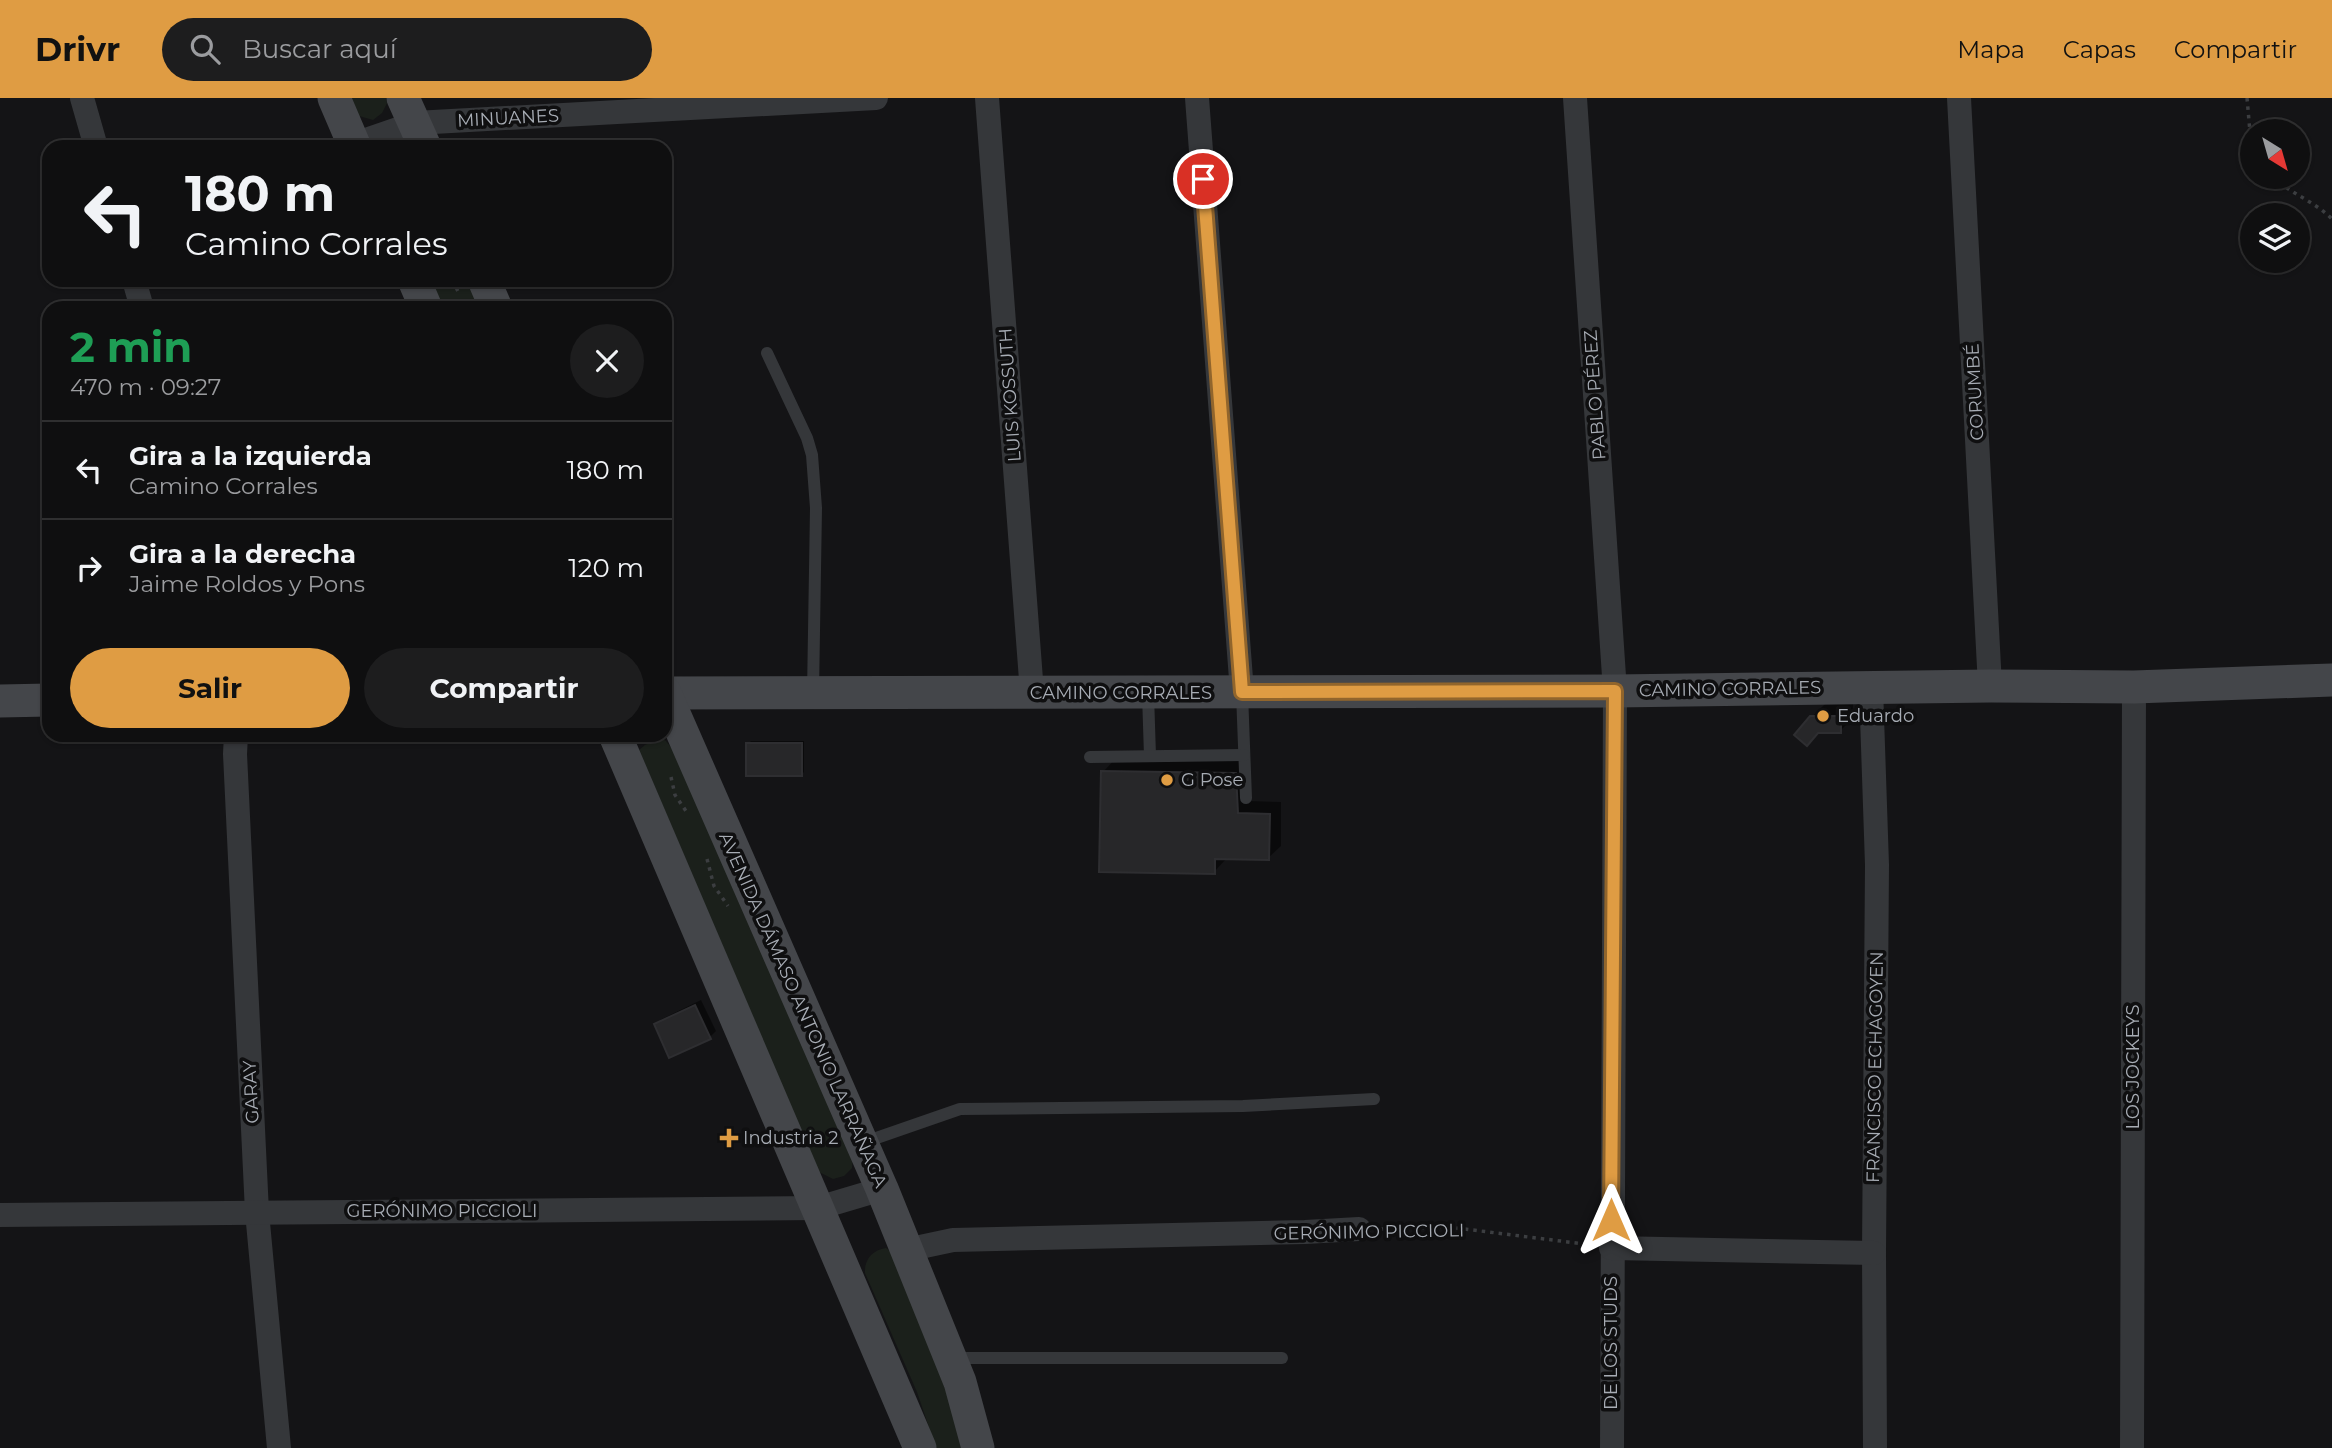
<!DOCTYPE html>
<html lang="es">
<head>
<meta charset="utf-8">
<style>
  body { margin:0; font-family:Montserrat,sans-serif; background:#1d1d1e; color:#f1f3f6; height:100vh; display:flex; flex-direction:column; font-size:26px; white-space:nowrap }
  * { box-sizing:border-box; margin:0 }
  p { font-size:23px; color:#9b9c9f }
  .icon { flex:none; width:38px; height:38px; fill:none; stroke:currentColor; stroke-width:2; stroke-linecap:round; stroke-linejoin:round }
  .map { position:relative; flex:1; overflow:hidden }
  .sheet { position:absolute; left:42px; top:203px; width:630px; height:441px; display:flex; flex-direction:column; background:#0f0f10; border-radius:21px; box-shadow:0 2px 5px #0004,0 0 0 2px #2f2f30 }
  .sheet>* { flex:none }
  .hud { position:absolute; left:42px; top:42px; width:630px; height:147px; border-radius:21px; box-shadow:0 2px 5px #0004,0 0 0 2px #2f2f30; background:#0f0f10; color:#f1f3f6; overflow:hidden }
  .needle { width:46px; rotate:143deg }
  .tools { position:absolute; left:2240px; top:21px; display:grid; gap:14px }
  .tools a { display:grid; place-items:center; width:70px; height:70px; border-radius:50%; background:#0f0f10; box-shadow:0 2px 5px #0004,0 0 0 2px #2f2f30; font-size:35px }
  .pin { position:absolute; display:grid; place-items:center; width:60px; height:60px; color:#fff; margin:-30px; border:4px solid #fff; border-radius:50%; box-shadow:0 2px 7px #0007 }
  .me { position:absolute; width:77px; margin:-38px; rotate:0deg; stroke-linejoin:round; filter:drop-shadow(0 0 5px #0008) }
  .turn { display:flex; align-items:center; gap:24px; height:147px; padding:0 28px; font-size:32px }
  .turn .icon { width:91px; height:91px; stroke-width:2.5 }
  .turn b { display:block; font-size:49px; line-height:60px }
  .round { display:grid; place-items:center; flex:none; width:74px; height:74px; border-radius:37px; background:#1d1d1e }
  .overview { display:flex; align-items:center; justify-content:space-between; height:119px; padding:0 28px }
  h1 { font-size:42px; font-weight:700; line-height:52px; color:#1e9e55 }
  .primary-button { display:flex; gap:14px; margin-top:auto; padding:14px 28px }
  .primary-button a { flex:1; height:80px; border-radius:42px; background:#df9c43; color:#111; font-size:28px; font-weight:700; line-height:80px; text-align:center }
  .primary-button a+a { background:#1d1d1e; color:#f1f3f6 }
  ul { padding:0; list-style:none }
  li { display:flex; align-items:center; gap:21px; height:98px; padding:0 28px; border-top:2px solid #2f2f30 }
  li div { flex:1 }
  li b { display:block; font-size:26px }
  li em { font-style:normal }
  header { display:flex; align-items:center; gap:42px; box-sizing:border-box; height:98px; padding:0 35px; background:#df9c43; color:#111 }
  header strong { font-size:33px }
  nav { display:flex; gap:38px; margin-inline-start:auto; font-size:24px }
  .search { width:490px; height:63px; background:#1d1d1e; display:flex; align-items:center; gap:18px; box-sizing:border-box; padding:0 24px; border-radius:38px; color:#9b9c9f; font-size:26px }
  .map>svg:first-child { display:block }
  .green { fill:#1b201b }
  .shadow { fill:#0007 }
  .building { fill:#272729; stroke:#2e2e31; stroke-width:2 }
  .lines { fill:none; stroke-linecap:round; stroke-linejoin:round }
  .path { stroke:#3c3e41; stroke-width:3.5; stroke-dasharray:3.5 5; stroke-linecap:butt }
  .lane { stroke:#35373a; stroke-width:12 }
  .street { stroke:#35373a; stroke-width:24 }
  .secondary { stroke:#44464a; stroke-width:33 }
  .route-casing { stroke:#91652c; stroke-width:18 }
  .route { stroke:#df9c43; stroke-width:12 }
  .poi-dot { fill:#df9c43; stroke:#0f0f10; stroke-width:2.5 }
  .labels { text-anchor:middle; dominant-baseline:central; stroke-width:7; stroke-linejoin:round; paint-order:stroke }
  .street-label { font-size:18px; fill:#a7acb4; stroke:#0f0f10 }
  .poi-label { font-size:18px; fill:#a7acb4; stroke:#0f0f10; text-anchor:start }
</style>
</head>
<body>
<header>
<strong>Drivr</strong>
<div class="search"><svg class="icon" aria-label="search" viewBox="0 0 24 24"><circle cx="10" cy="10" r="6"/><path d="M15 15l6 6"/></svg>Buscar aquí</div>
<nav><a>Mapa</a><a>Capas</a><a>Compartir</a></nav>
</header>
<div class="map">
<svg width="2332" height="1350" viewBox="0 0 2332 1350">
  <rect width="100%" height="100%" fill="#141416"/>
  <!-- green -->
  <g class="green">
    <polygon points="349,0 386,0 387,5 382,15 373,22 359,18"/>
    <polygon points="428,182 467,182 479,210 440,210"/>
    <polygon points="661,640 666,643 673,652 853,1059 852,1070 844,1078 833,1081 819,1074 639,652 645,647"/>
    <path d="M886 1150 898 1160 967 1350H936L917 1294 865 1175C864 1161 873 1152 886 1150Z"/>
  </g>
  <!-- shadow -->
  <g class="shadow">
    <polygon points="1825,606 1853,606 1853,620 1840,633 1812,619"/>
    <polygon points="751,643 804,643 804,674 802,676 748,646"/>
    <polygon points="1115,661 1248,663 1249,703 1281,704 1281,748 1268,760 1227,760 1214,774 1103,674"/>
    <polygon points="701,902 716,933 710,939 656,926 662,921"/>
  </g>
  <!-- building -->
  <g class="building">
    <polygon points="1810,618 1841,618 1841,635 1818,635 1807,648 1794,637"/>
    <rect x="746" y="645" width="56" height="33"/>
    <polygon points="1101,673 1236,675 1238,715 1270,716 1269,762 1215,761 1215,776 1099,774"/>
    <polygon points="695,907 711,941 669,960 654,926"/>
  </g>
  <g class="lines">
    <!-- path -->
    <g class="path">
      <polyline points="2247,0 2252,57"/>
      <path d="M2273 79C2291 96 2314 103 2332 121"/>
      <polyline points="453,182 459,196"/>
      <polyline points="671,679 675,697 688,716"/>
      <polyline points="707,761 714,788 728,808"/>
      <polyline points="1380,1131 1449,1129 1592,1147"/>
    </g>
    <!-- lane -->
    <g class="lane">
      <polyline points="767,255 807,340 812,357 816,410 813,595"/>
      <polyline points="1242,595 1246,700"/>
      <polyline points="1148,596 1150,658"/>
      <polyline points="1090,659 1244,657"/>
      <polyline points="862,1045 960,1011 1243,1008 1374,1001"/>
      <polyline points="954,1260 1282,1260"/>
    </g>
    <!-- street -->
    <g class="street">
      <polyline points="82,0 96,49"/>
      <polyline points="987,0 1032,595"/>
      <polyline points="1197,0 1242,594"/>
      <polyline points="1575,0 1615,593 1612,1350"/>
      <polyline points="1959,0 1990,588"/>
      <polyline points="354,46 415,25 876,0"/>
      <polyline points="134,182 142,210"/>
      <polyline points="1871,589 1877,767 1874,1155 1875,1350"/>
      <polyline points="236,637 235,656 257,1114 279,1350"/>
      <polyline points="0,1117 818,1110 882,1091"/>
      <polyline points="1611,1150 1874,1155"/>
      <polyline points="906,1152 953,1142 1305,1134 1359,1131"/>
      <polyline points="2132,1350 2134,589"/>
    </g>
    <!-- secondary -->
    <g class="secondary">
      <polyline points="334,0 355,49"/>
      <polyline points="403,0 425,49"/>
      <polyline points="414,182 426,210"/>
      <polyline points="484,182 496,210"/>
      <polyline points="665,595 1615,593 1990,588 2134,589 2332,582"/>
      <polyline points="665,595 882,1091 960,1284 978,1350"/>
      <polyline points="0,603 49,602"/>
      <polyline points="615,637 920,1350"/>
    </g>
  </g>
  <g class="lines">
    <defs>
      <polyline id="route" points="1203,81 1242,594 1615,593 1611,1122"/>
    </defs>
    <!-- route casing -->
    <use href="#route" class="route-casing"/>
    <!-- route -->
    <use href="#route" class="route"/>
  </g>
  <!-- markers -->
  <g class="poi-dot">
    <circle cx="1823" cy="618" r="7"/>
    <circle cx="1167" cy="682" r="7"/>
    <path d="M725.5 1029.5h7v7h7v7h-7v7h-7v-7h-7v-7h7z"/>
  </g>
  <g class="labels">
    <!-- street labels -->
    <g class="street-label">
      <text transform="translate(508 20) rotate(-3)">MINUANES</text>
      <text transform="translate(1975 294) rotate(-93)">CORUMBÉ</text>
      <text transform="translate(1010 297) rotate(-94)">LUIS KOSSUTH</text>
      <text transform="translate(1595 297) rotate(-94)">PABLO PÉREZ</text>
      <text transform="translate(1730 591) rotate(-1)">CAMINO CORRALES</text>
      <text x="1121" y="595">CAMINO CORRALES</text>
      <text transform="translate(803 912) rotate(66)">AVENIDA DÁMASO ANTONIO LARRAÑAGA</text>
      <text transform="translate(1875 969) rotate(-89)">FRANCISCO ECHAGOYEN</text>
      <text transform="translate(2133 969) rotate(-90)">LOS JOCKEYS</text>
      <text transform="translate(251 994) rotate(-93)">GARAY</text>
      <text x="442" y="1113">GERÓNIMO PICCIOLI</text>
      <text transform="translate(1369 1134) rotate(-1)">GERÓNIMO PICCIOLI</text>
      <text transform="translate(1611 1245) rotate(-90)">DE LOS STUDS</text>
    </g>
    <!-- poi labels -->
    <g class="poi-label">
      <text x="1837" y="618">Eduardo</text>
      <text x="1181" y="682">G Pose</text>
      <text x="743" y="1040">Industria 2</text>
    </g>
  </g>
</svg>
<div class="tools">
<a><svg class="needle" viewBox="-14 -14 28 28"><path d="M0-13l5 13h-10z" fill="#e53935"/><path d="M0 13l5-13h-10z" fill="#9b9c9f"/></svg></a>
<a><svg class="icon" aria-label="layers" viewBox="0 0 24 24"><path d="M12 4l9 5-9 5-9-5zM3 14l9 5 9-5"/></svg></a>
</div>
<div class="pin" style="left:1203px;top:81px;background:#d93025"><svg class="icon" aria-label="arrive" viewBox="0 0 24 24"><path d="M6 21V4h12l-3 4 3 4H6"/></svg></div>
<svg class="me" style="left:1611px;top:1122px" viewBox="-20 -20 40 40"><path d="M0-17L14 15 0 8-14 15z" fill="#df9c43" stroke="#fff" stroke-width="4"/></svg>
<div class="hud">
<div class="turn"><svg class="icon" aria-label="left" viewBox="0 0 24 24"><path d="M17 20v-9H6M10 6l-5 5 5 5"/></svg><div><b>180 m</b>Camino Corrales</div></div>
</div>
<section class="sheet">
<div class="overview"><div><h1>2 min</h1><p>470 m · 09:27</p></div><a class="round"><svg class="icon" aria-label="close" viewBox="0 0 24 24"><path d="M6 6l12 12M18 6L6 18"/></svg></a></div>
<ul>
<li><svg class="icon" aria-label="left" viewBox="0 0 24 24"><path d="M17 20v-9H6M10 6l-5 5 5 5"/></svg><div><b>Gira a la izquierda</b><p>Camino Corrales</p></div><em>180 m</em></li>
<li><svg class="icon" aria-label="right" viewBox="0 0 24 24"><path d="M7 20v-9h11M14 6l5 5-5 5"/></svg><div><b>Gira a la derecha</b><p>Jaime Roldos y Pons</p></div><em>120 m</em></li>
</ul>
<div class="primary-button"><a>Salir</a><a>Compartir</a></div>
</section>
</div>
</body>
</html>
